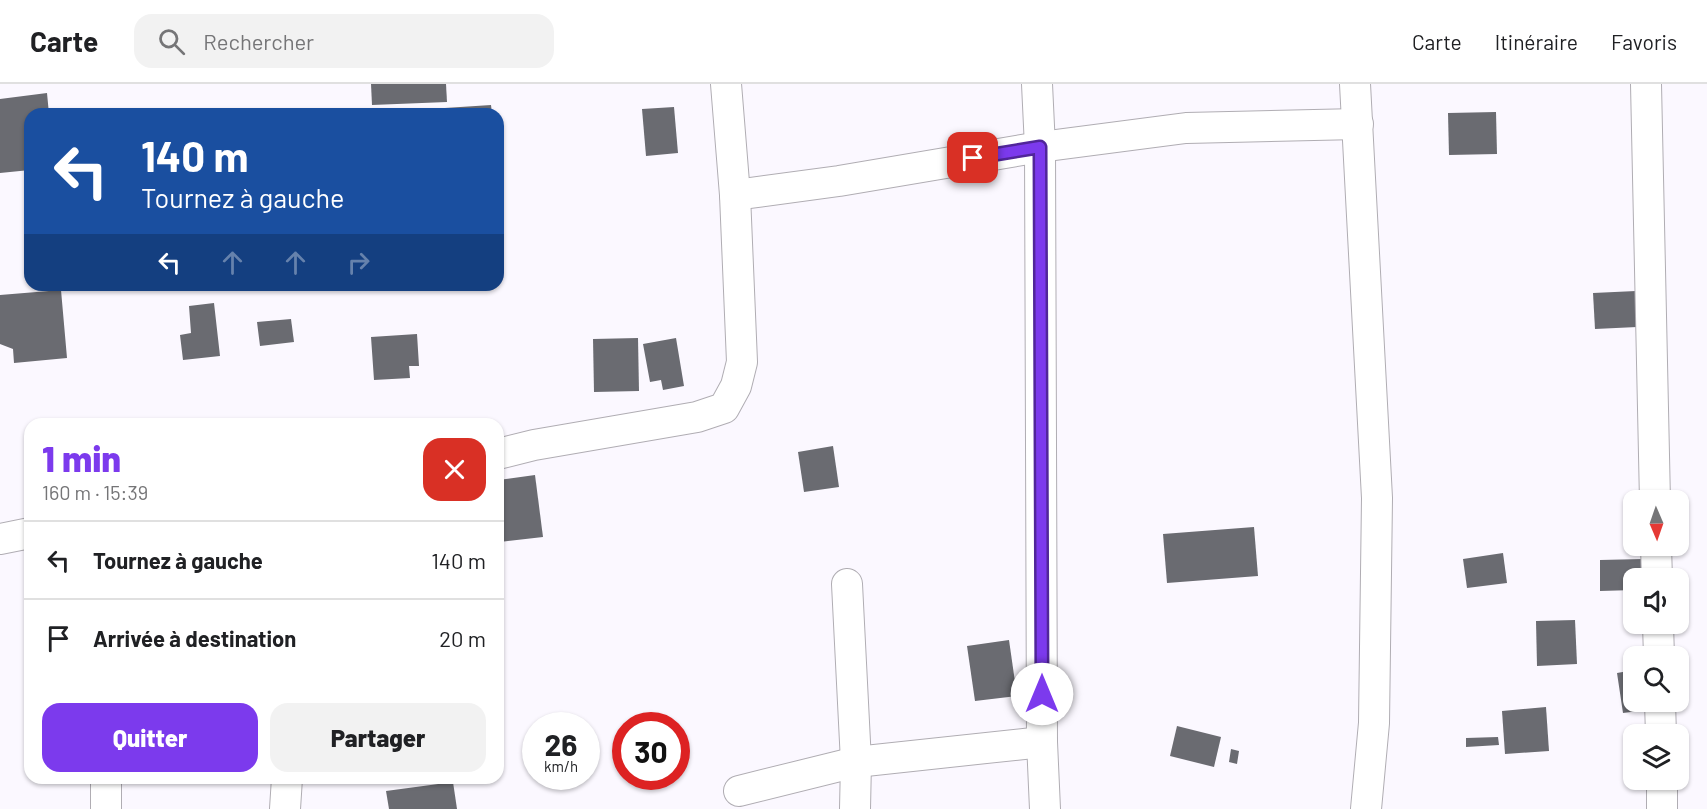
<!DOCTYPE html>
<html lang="fr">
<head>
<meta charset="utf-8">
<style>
  body { margin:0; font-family:Barlow,sans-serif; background:#f2f2f2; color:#202124; height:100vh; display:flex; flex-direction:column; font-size:22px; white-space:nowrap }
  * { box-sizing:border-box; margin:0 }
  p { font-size:20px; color:#757577 }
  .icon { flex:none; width:33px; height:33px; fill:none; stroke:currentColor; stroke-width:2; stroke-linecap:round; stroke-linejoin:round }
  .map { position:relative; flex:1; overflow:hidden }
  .drawer { position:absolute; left:24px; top:334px; width:480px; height:366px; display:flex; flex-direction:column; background:#fff; border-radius:18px; box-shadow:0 2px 4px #0004 }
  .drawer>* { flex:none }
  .top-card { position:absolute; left:24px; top:24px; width:480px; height:183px; border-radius:18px; box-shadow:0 2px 4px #0004; background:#1a4fa0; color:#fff; overflow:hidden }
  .needle { width:39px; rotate:178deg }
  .fabs { position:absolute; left:1623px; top:406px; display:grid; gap:12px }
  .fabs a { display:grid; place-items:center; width:66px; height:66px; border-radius:12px; background:#fff; box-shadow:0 2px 4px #0004; font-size:30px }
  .speed { position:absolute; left:522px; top:628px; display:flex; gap:12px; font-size:30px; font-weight:700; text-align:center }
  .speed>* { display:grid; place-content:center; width:78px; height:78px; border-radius:50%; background:#fff; box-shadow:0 2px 4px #0004; line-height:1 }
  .speed small { font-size:15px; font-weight:400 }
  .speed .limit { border:9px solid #d22; background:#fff; color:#111 }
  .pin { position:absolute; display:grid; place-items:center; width:51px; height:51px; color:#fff; margin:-26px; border-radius:12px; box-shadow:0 3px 9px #0006 }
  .me { position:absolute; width:66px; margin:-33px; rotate:0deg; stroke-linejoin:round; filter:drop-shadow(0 0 4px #0008) }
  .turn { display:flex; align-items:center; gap:21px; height:126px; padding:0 18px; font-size:27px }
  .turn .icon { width:78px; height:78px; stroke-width:2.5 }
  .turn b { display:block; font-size:42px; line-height:51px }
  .lanes { display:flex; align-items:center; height:57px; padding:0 18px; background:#0003; justify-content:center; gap:30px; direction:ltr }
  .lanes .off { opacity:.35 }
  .round { display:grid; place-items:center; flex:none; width:63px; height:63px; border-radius:18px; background:#f2f2f2 }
  .summary { display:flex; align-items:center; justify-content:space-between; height:102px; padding:0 18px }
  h1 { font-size:36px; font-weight:800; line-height:45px; color:#7c3aed }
  .action { display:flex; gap:12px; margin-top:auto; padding:12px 18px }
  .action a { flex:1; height:69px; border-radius:18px; background:#7c3aed; color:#fff; font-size:24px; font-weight:800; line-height:69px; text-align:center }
  .action a+a { background:#f2f2f2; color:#202124 }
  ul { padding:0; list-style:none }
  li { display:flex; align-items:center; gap:18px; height:78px; padding:0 18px; border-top:2px solid #e0e0e0 }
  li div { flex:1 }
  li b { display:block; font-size:22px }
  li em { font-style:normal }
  header { display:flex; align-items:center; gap:36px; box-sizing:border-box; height:84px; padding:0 30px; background:#fff; border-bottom:2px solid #e0e0e0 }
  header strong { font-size:28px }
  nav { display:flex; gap:33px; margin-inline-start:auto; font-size:21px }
  .search { width:420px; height:54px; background:#f2f2f2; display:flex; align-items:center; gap:15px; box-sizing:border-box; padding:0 21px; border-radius:18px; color:#757577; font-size:22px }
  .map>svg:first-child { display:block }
  .building { fill:#6a6b71 }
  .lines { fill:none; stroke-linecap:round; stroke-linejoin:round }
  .minor-casing { stroke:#b0adb3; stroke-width:32 }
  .minor { stroke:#fff; stroke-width:30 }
  .route-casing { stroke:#51269a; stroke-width:15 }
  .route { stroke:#7c3aed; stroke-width:10 }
</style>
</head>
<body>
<header>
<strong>Carte</strong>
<div class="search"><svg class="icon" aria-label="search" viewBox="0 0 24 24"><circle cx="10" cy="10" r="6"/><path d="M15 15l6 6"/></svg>Rechercher</div>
<nav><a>Carte</a><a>Itinéraire</a><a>Favoris</a></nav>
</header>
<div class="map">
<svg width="1707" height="725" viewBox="0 0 1707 725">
  <rect width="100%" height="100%" fill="#fbf8ff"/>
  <!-- building -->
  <g class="building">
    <polygon points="371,0 446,0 447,18 372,21"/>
    <polygon points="47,9 49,30 30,30 30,86 0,89 0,15"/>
    <polygon points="491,21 492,30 445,30 445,24"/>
    <polygon points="674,23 678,69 646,72 642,25"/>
    <polygon points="167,24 168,30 141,30 141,29"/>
    <polygon points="1496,28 1497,70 1449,71 1448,29"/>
    <polygon points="61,206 67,274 14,279 13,265 0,260 0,211"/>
    <polygon points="1636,207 1637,243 1595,245 1593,209"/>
    <polygon points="214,219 220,272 183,276 180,251 191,249 189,222"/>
    <polygon points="291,235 294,258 260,262 257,238"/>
    <polygon points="417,250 419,282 409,282 410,294 374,296 371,253"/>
    <polygon points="638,254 639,307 594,308 593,255"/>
    <polygon points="676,254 684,302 663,306 661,296 650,298 643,260"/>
    <polygon points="833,362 839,403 804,408 798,368"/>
    <polygon points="535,391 543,453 500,458 498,396"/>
    <polygon points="1254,443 1258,492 1167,499 1163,450"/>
    <polygon points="1503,469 1507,499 1467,504 1463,475"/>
    <polygon points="1643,475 1643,495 1634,495 1634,506 1600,507 1600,476"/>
    <polygon points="1575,536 1577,580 1537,582 1536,537"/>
    <polygon points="1009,556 1017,612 975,617 967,562"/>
    <polygon points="1634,586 1634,618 1654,618 1655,625 1623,629 1617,589"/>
    <polygon points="1546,623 1549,667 1505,670 1502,627"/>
    <polygon points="1177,642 1221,653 1214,683 1170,672"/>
    <polygon points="1498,653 1499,661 1466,663 1466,654"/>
    <polygon points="1231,665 1239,667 1237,680 1229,678"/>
    <polygon points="453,698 457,725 389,725 386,707"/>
  </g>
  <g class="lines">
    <defs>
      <g id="minor">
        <polyline points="1037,0 1040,63 1042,658 1045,725"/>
        <polyline points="1355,0 1377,414 1374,639 1366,725"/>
        <polyline points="1646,0 1655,417"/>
        <polyline points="735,111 839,97 1040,63 1186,44 1358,40"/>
        <polyline points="498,370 534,361 697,333 724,324 736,302 742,278 735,111 726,0"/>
        <polyline points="0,455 30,449"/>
        <polyline points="1656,462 1657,495"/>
        <polyline points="847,500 856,678 855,725"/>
        <polyline points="1658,540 1659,573"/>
        <polyline points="1660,618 1661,651"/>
        <polyline points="106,694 106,725"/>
        <polyline points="1662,696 1662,725"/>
        <polyline points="739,707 856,678 1042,658"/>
        <polyline points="285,725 287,694"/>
      </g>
    </defs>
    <!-- minor casing -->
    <use href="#minor" class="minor-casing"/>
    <!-- minor -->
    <use href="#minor" class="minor"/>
  </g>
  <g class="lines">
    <defs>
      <polyline id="route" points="973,74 1040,63 1042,610"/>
    </defs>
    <!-- route casing -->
    <use href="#route" class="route-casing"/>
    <!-- route -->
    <use href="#route" class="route"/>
  </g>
</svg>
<div class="fabs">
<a><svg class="needle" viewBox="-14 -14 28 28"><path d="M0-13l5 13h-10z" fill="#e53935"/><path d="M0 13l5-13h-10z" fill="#757577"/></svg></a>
<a><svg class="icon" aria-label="sound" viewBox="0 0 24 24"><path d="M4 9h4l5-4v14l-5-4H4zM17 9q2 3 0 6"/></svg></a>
<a><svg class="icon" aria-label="search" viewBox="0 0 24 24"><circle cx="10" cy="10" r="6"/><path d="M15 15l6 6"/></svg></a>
<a><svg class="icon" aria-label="layers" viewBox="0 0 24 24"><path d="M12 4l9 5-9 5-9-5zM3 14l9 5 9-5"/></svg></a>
</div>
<div class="speed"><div>26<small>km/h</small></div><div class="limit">30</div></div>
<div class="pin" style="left:973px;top:74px;background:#d93025"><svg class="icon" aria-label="arrive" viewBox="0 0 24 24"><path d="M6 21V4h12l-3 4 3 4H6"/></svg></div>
<svg class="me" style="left:1042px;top:610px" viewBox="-20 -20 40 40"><circle r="19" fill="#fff"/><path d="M0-13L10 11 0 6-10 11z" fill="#7c3aed"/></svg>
<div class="top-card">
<div class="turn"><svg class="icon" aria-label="left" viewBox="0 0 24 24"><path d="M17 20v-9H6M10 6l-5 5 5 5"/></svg><div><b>140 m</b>Tournez à gauche</div></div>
<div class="lanes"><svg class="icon" aria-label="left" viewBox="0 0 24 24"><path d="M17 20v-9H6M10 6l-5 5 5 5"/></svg><svg class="icon off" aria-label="ahead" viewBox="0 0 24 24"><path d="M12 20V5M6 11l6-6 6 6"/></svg><svg class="icon off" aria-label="ahead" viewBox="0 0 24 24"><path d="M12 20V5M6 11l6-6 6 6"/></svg><svg class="icon off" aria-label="right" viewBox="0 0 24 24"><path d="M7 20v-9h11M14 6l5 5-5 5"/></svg></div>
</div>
<section class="drawer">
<div class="summary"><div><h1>1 min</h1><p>160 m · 15:39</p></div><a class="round" style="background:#d93025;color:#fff"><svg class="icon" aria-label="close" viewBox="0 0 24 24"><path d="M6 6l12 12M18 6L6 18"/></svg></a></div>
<ul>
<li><svg class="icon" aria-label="left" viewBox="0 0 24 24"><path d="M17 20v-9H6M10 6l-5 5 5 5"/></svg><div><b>Tournez à gauche</b></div><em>140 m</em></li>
<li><svg class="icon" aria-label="arrive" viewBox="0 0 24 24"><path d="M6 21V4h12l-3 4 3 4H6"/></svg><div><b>Arrivée à destination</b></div><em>20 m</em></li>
</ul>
<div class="action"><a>Quitter</a><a>Partager</a></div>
</section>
</div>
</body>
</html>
